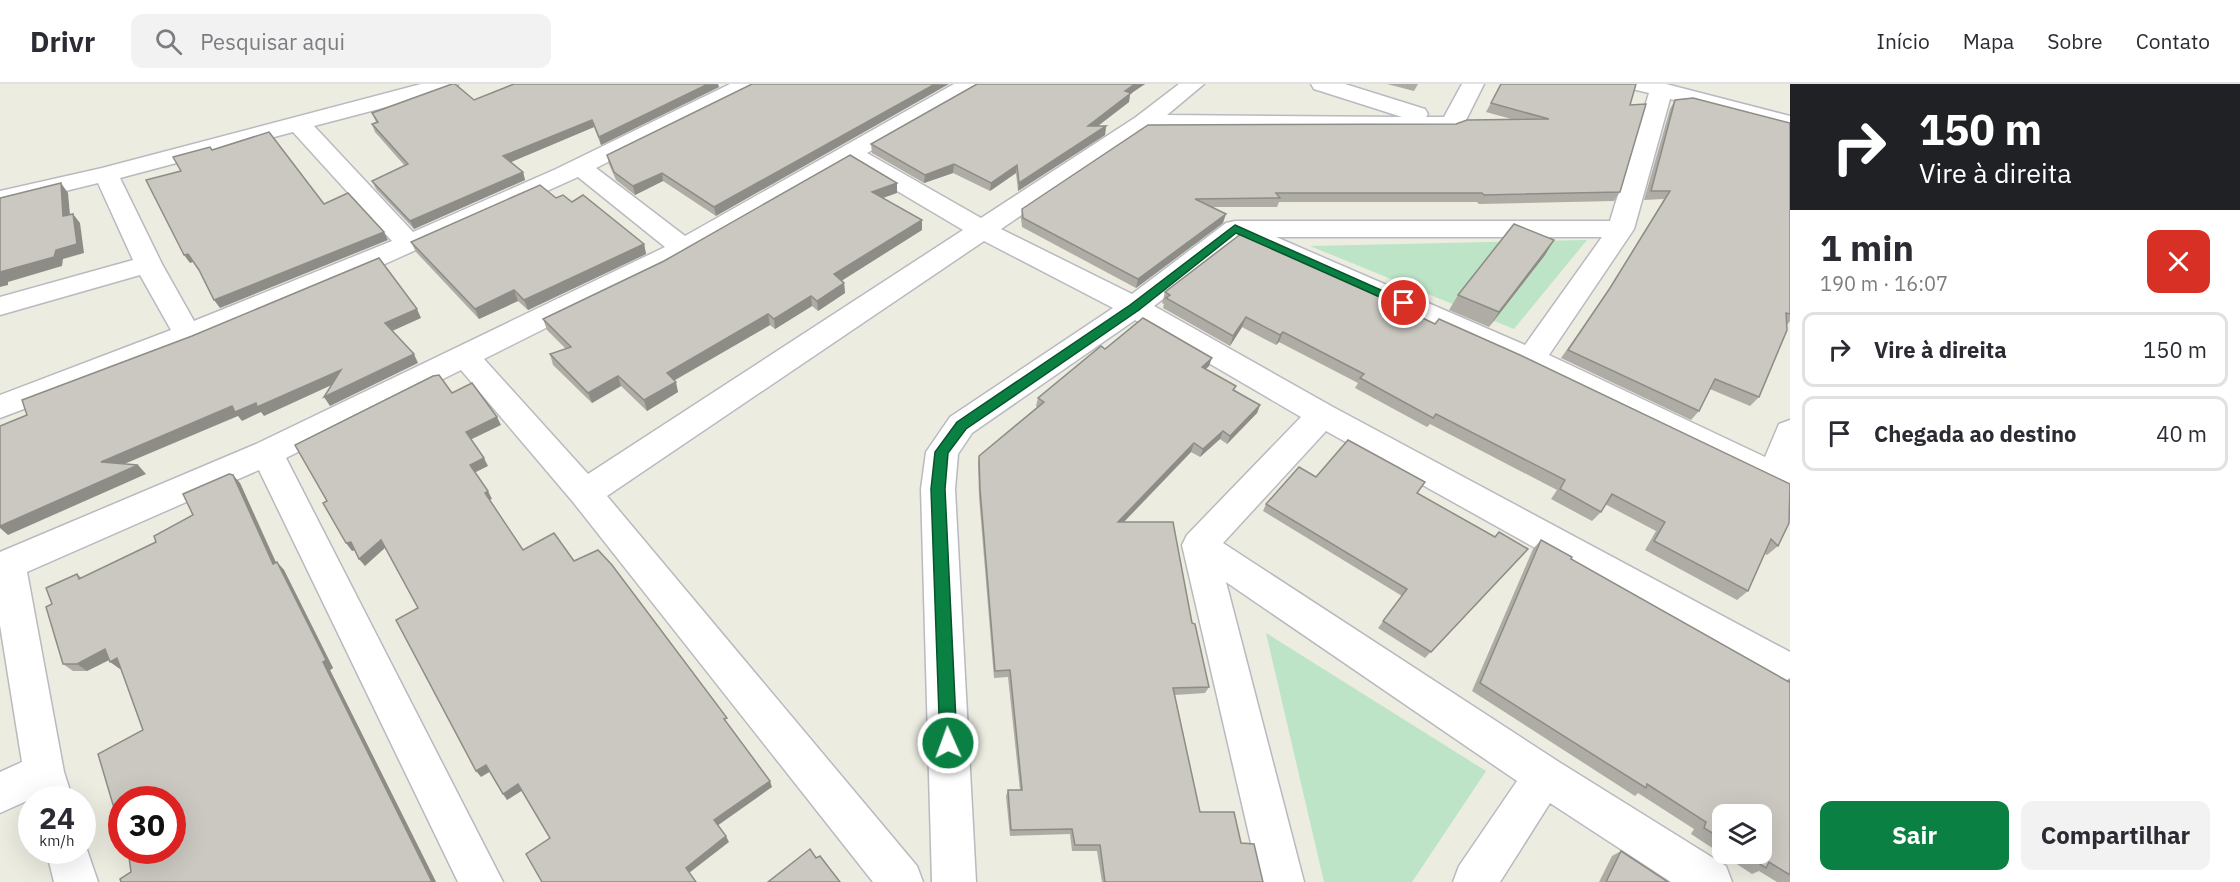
<!DOCTYPE html>
<html lang="pt">
<head>
<meta charset="utf-8">
<style>
  body { margin:0; font-family:"IBM Plex Sans",sans-serif; background:#f2f2f3; color:#2b2b33; height:100vh; display:flex; flex-direction:column; font-size:22px; white-space:nowrap }
  * { box-sizing:border-box; margin:0 }
  p { font-size:20px; color:#7c7c81 }
  .icon { flex:none; width:33px; height:33px; fill:none; stroke:currentColor; stroke-width:2; stroke-linecap:round; stroke-linejoin:round }
  .map { position:relative; flex:1; overflow:hidden }
  .details { display:flex; flex-direction:column; background:#fff; width:450px }
  .details>* { flex:none }
  .guide { background:#202124; color:#fff; overflow:hidden }
  .fabs { position:absolute; left:1712px; top:720px; display:grid; gap:12px }
  .fabs a { display:grid; place-items:center; width:60px; height:60px; border-radius:12px; background:#fff; box-shadow:0 6px 24px #0002; font-size:30px }
  .speed { position:absolute; left:18px; top:702px; display:flex; gap:12px; font-size:30px; font-weight:700; text-align:center }
  .speed>* { display:grid; place-content:center; width:78px; height:78px; border-radius:50%; background:#fff; box-shadow:0 6px 24px #0002; line-height:1 }
  .speed small { font-size:15px; font-weight:400 }
  .speed .limit { border:9px solid #d22; background:#fff; color:#111 }
  .pin { position:absolute; display:grid; place-items:center; width:51px; height:51px; color:#fff; margin:-26px; border:3px solid #fff; border-radius:50%; box-shadow:0 2px 6px #0007 }
  .me { position:absolute; width:66px; margin:-33px; rotate:358deg; stroke-linejoin:round; filter:drop-shadow(0 0 4px #0008) }
  .turn { display:flex; align-items:center; gap:21px; height:126px; padding:0 30px; font-size:27px }
  .turn .icon { width:78px; height:78px; stroke-width:2.5 }
  .turn b { display:block; font-size:42px; line-height:51px }
  .round { display:grid; place-items:center; flex:none; width:63px; height:63px; border-radius:12px; background:#f2f2f3 }
  .headline { display:flex; align-items:center; justify-content:space-between; height:102px; padding:0 30px }
  h1 { font-size:36px; font-weight:700; line-height:45px }
  .action { display:flex; gap:12px; margin-top:auto; padding:12px 30px }
  .action a { flex:1; height:69px; border-radius:12px; background:#0b8043; color:#fff; font-size:24px; font-weight:700; line-height:69px; text-align:center }
  .action a+a { background:#f2f2f3; color:#2b2b33 }
  ul { padding:0; list-style:none }
  li { display:flex; align-items:center; gap:18px; height:75px; margin:0 12px 9px; padding:0 18px; border:3px solid #e1e1e2; border-radius:12px }
  li div { flex:1 }
  li b { display:block; font-size:22px }
  li em { font-style:normal }
  header { display:flex; align-items:center; gap:36px; box-sizing:border-box; height:84px; padding:0 30px; background:#fff; border-bottom:2px solid #e1e1e2 }
  header strong { font-size:28px }
  nav { display:flex; gap:33px; margin-inline-start:auto; font-size:21px }
  .search { width:420px; height:54px; background:#f2f2f3; display:flex; align-items:center; gap:15px; box-sizing:border-box; padding:0 21px; border-radius:12px; color:#7c7c81; font-size:22px }
  main { display:flex; flex:1; min-height:0 }
  .map>svg:first-child { display:block }
  .green { fill:#bde4c6 }
  .lines { fill:none; stroke-linecap:round; stroke-linejoin:round }
  .street-casing { stroke:#b9b9c0; stroke-width:3 }
  .street { fill:#fff; fill-rule:evenodd }
  .wall { fill:#aeaca5; fill-rule:evenodd }
  .shaded-wall { fill:#8d8c86 }
  .building { fill:#cac8c0; stroke:#8d8c86; stroke-width:1.5 }
  .route { fill:#0b8043; stroke:#07532c; stroke-width:1.5 }
</style>
</head>
<body>
<header>
<strong>Drivr</strong>
<div class="search"><svg class="icon" aria-label="search" viewBox="0 0 24 24"><circle cx="10" cy="10" r="6"/><path d="M15 15l6 6"/></svg>Pesquisar aqui</div>
<nav><a>Início</a><a>Mapa</a><a>Sobre</a><a>Contato</a></nav>
</header>
<main>
<div class="map">
<svg width="1790" height="798" viewBox="0 0 1790 798">
  <rect width="100%" height="100%" fill="#ecece1"/>
  <!-- green -->
  <g class="green">
    <polygon points="1587,156 1514,245 1310,162"/>
    <polygon points="1266,549 1486,687 1412,798 1324,798"/>
  </g>
  <g class="lines">
    <defs>
      <g id="street">
        <path d="M421 0H458L455 5 314 42 413 148 556 85 730 0H758L755 5 596 84 685 152 954 0H981L978 5 867 69 981 134 1136 33 1179 0H1204L1167 31 1402 33 1314 5 1311 0H1345L1425 25 1428 30 1426 33H1444L1462 0H1484L1464 40 1460 45 1452 47 1149 45 1001 145 1132 210 1226 139 1235 137H1610L1649 9 1632 5 1629 0H1666L1790 32V46L1670 15 1634 145 1549 271 1765 373 1779 340 1790 336V412L1521 282 1238 156 1154 222 1333 323 1790 568V604L1777 599 1326 347 1223 459 1559 678 1726 782 1732 798H1671L1550 719 1500 798H1453L1459 782 1517 697 1226 498 1304 798H1260L1182 461 1187 451 1301 333 1135 236 972 349 958 370 955 405 976 798H932L921 405 926 368 950 333 1113 224 984 157 607 412 917 782 923 798H873L573 418 461 286 286 374 503 798H458L259 386 27 488 64 688 73 716 31 715 0 729V688L22 678 0 541V468L256 360 665 163 578 93 387 179 198 259 0 334V311L171 246 140 191 0 231V213L133 176 98 99 0 123V107L102 84ZM293 48 392 157 194 237 162 180 120 94ZM850 79 963 146 588 390 484 275 693 170ZM1276 153H1602L1525 261Z"/>
        <polygon points="82,751 98,798 54,798 46,766 82,766"/>
      </g>
    </defs>
    <!-- street casing -->
    <use href="#street" class="street-casing"/>
    <!-- street -->
    <use href="#street" class="street"/>
  </g>
  <!-- wall -->
  <g class="wall">
    <polygon points="752,0 716,132 663,97 635,111 616,96 609,80 607,71"/>
    <polygon points="977,0 1145,0 1130,10 1129,18 1098,42 1106,42 1105,51 1018,107 1016,89 990,107 953,89 924,99 872,69 871,60"/>
    <polygon points="1387,0 1418,0 1414,7"/>
    <polygon points="1501,0 1630,21 1620,108 1614,117 1479,120 1477,118 1279,118 1277,123 1213,123 1223,139 1136,204 1022,143 1021,134 1022,125 1456,40 1515,36 1486,28"/>
    <polygon points="719,3 601,61 594,43 511,78 523,88 525,96 414,145 376,105 372,97 405,82 375,48 372,40 376,38 372,29 474,16"/>
    <polygon points="1675,16 1790,39 1790,237 1787,241 1759,313 1750,322 1710,305 1699,327 1691,336 1561,274 1604,213 1664,115 1644,116 1670,25"/>
    <polygon points="897,109 883,114 922,146 842,196 844,199 845,209 818,227 812,222 775,245 770,241 674,296 678,308 647,327 621,302 592,319 553,281 550,270 566,265 547,246 543,235"/>
    <polygon points="556,114 572,118 644,160 646,170 528,226 518,217 479,235 416,168 411,158"/>
    <polygon points="1554,156 1545,171 1489,243 1449,226 1458,211"/>
    <polygon points="1345,196 1435,240 1790,400 1778,462 1767,471 1765,470 1748,507 1737,516 1645,466 1656,447 1605,420 1601,428 1592,437 1551,415 1557,406 1430,340 1427,343 1355,304 1358,299 1279,258 1276,261 1242,243 1230,262 1163,224 1164,220 1162,219 1165,208"/>
    <polygon points="1105,265 1209,282 1206,285 1235,306 1260,321 1257,329 1227,360 1220,355 1200,373 1191,368 1124,438 1192,539 1209,603 1205,609 1175,611 1200,728 1241,759 1263,798 1102,798 1097,767 1072,767 1070,750 1010,752 1006,712 1008,706 1020,706 1008,593 994,594 979,413 978,380 979,372 1037,323 1036,322 1038,314"/>
    <polygon points="1316,393 1417,409 1495,453 1528,465 1425,574 1378,544 1402,512 1263,427 1266,420"/>
    <polygon points="240,399 276,478 284,486 333,584 330,586 436,798 121,798 131,788 143,646 121,585 120,585 109,576 87,587 73,587 63,580 52,520 77,490 82,494 156,458"/>
    <path d="M1541 456 1571 475 1786 597 1790 594V798H1777L1759 787 1752 790 1691 750 1694 745 1638 709 1635 712 1472 607 1533 465ZM1722 730 1761 770H1722Z"/>
    <polygon points="1621,767 1668,798 1599,798 1612,772"/>
  </g>
  <!-- shaded-wall -->
  <g class="shaded-wall">
    <polygon points="708,0 718,0 719,3 601,61 599,53"/>
    <polygon points="935,0 949,0 716,132 714,123"/>
    <polygon points="1135,0 1145,0 1130,10 1129,18 1086,51 1088,42 1125,7"/>
    <polygon points="592,36 594,43 506,80 503,72"/>
    <polygon points="1106,42 1105,51 1018,107 1019,99"/>
    <polygon points="954,80 953,89 924,99 925,91"/>
    <polygon points="1017,81 1016,89 990,107 991,99"/>
    <polygon points="523,88 525,96 414,145 410,137"/>
    <polygon points="662,89 663,97 635,111 633,102"/>
    <polygon points="61,99 68,109 71,142 63,132"/>
    <polygon points="897,99 897,109 872,118 872,108"/>
    <polygon points="73,130 80,139 84,169 63,175 62,182 8,198 8,201 0,203 0,188 56,166"/>
    <polygon points="1226,130 1223,139 1136,204 1138,195"/>
    <polygon points="922,136 922,146 835,201 834,190"/>
    <polygon points="384,148 388,156 220,224 214,216"/>
    <polygon points="1554,156 1545,171 1489,243 1499,228"/>
    <polygon points="644,160 646,170 528,226 524,216"/>
    <polygon points="188,170 193,178 190,179 184,171"/>
    <polygon points="844,199 845,209 818,227 817,217"/>
    <polygon points="514,206 518,217 479,235 475,225"/>
    <polygon points="811,212 812,222 775,245 774,235"/>
    <polygon points="417,225 421,234 390,248 385,239"/>
    <polygon points="768,230 770,241 670,299 667,289"/>
    <polygon points="1246,233 1242,243 1230,262 1233,252"/>
    <polygon points="1283,248 1279,258 1276,261 1280,251"/>
    <polygon points="414,270 418,279 330,322 324,313"/>
    <polygon points="1212,274 1209,282 1199,291 1202,283"/>
    <polygon points="341,286 347,294 264,332 261,328 242,337 238,332 110,386 101,378 232,322 256,319"/>
    <polygon points="618,292 621,302 592,319 588,309"/>
    <polygon points="676,298 678,308 647,327 644,316"/>
    <polygon points="1260,321 1257,329 1227,360 1230,352"/>
    <polygon points="497,333 501,341 470,356 466,348"/>
    <polygon points="1223,347 1220,355 1200,373 1203,365"/>
    <polygon points="1194,359 1191,368 1116,446 1118,438"/>
    <polygon points="484,374 488,382 474,389 470,381"/>
    <polygon points="138,381 146,390 8,451 0,444 0,442"/>
    <polygon points="233,391 240,399 280,488 273,480"/>
    <polygon points="488,407 492,415 489,416 485,409"/>
    <polygon points="381,456 386,463 365,482 359,475"/>
    <polygon points="351,458 356,466 352,467 346,459"/>
    <polygon points="277,478 284,486 333,584 330,586 436,798 432,798 323,578"/>
    <polygon points="105,565 115,573 87,587 77,580"/>
    <polygon points="117,574 127,582 120,585 110,578"/>
    <polygon points="486,681 491,687 481,693 476,687"/>
    <polygon points="770,697 772,703 717,742 714,736"/>
    <polygon points="518,700 523,706 507,716 503,710"/>
    <polygon points="120,721 122,729 114,724"/>
    <polygon points="726,752 729,758 689,789 686,784"/>
  </g>
  <!-- building -->
  <g class="building">
    <polygon points="452,0 455,0 474,16 514,0 708,0 599,53 592,36 503,72 523,88 410,137 372,97 408,80 372,40 378,38 372,29"/>
    <polygon points="752,0 935,0 714,123 662,89 633,102 614,88 607,71"/>
    <polygon points="977,0 1135,0 1125,7 1131,9 1088,42 1106,42 1019,99 1017,81 991,99 954,80 925,91 871,60"/>
    <polygon points="1501,0 1636,0 1630,21 1646,20 1620,108 1484,111 1482,109 1276,109 1280,114 1195,115 1226,130 1138,195 1023,134 1022,125 1148,41 1456,40 1467,36 1549,35 1491,19"/>
    <polygon points="1693,14 1790,39 1790,230 1786,229 1787,246 1759,313 1715,295 1699,327 1568,266 1610,204 1670,107 1651,107 1675,16"/>
    <polygon points="269,48 324,120 348,109 384,148 214,216 199,186 188,170 184,171 146,96 181,87 173,73 210,63 212,66"/>
    <polygon points="850,71 897,99 872,108 922,136 834,190 844,199 817,217 811,212 774,235 768,230 667,289 676,298 644,316 618,292 588,309 550,270 571,263 543,235 664,177"/>
    <polygon points="61,99 63,132 73,130 77,160 56,166 54,173 0,188 0,114"/>
    <polygon points="540,101 556,114 563,111 572,118 583,111 644,160 524,216 514,206 475,225 411,158"/>
    <polygon points="1514,140 1554,156 1499,228 1458,211"/>
    <polygon points="1242,149 1346,194 1344,196 1435,240 1439,235 1520,271 1790,400 1789,439 1778,462 1771,455 1748,507 1654,457 1665,438 1612,410 1601,428 1560,405 1565,396 1436,330 1433,334 1360,294 1364,290 1283,248 1280,251 1246,233 1233,252 1166,214 1170,211 1165,208"/>
    <polygon points="379,174 417,225 385,239 414,270 324,313 341,286 257,323 256,319 235,328 232,322 101,378 138,381 0,442 0,342 27,331 22,316 192,252"/>
    <polygon points="1143,234 1212,274 1202,283 1236,302 1233,306 1260,321 1230,352 1223,347 1203,365 1194,359 1118,438 1173,438 1192,539 1195,540 1209,603 1173,604 1200,728 1234,728 1241,759 1254,760 1263,798 1105,798 1100,761 1075,761 1072,745 1011,746 1008,706 1022,706 1010,586 995,587 980,405 979,372 1044,318 1038,314 1101,262 1105,265"/>
    <polygon points="439,291 452,309 472,299 497,333 466,348 484,374 470,381 488,407 485,409 523,466 554,449 574,477 598,466 612,481 727,634 724,635 770,697 714,736 726,752 686,784 696,798 542,798 526,770 550,754 518,700 503,710 486,681 476,687 396,536 418,524 381,456 359,475 351,458 346,459 323,419 327,417 295,361 433,292"/>
    <polygon points="1348,356 1425,398 1417,409 1495,453 1499,448 1528,465 1431,568 1383,537 1407,505 1266,420 1299,383 1316,393"/>
    <polygon points="229,390 233,391 273,480 277,478 326,576 323,578 432,798 121,798 120,795 131,788 128,766 172,766 172,716 122,716 122,730 120,721 114,724 98,670 143,646 117,574 110,578 105,565 77,580 63,580 46,523 52,520 46,504 77,490 79,495 156,458 154,452 193,431 183,410"/>
    <polygon points="1541,456 1572,473 1571,475 1789,598 1790,596 1790,791 1769,778 1766,784 1744,770 1761,770 1761,730 1722,730 1722,755 1704,744 1706,738 1647,700 1646,704 1480,599"/>
    <polygon points="810,765 816,774 820,772 840,798 768,798"/>
    <polygon points="1621,767 1668,798 1606,798"/>
  </g>
  <!-- route -->
  <polygon class="route" points="1235,141 1410,219 1404,223 1400,222 1236,149 1139,226 966,345 948,369 945,405 957,659 954,665 948,667 943,665 940,659 931,405 935,368 957,338 1130,221"/>
</svg>
<div class="fabs">
<a><svg class="icon" aria-label="layers" viewBox="0 0 24 24"><path d="M12 4l9 5-9 5-9-5zM3 14l9 5 9-5"/></svg></a>
</div>
<div class="speed"><div>24<small>km/h</small></div><div class="limit">30</div></div>
<div class="pin" style="left:1404px;top:219px;background:#d93025"><svg class="icon" aria-label="arrive" viewBox="0 0 24 24"><path d="M6 21V4h12l-3 4 3 4H6"/></svg></div>
<svg class="me" style="left:948px;top:659px" viewBox="-20 -20 40 40"><circle r="17" fill="#0b8043" stroke="#fff" stroke-width="3"/><path d="M0-11L8 9 0 5-8 9z" fill="#fff"/></svg>
</div>
<section class="details">
<div class="guide">
<div class="turn"><svg class="icon" aria-label="right" viewBox="0 0 24 24"><path d="M7 20v-9h11M14 6l5 5-5 5"/></svg><div><b>150 m</b>Vire à direita</div></div>
</div>
<div class="headline"><div><h1>1 min</h1><p>190 m · 16:07</p></div><a class="round" style="background:#d93025;color:#fff"><svg class="icon" aria-label="close" viewBox="0 0 24 24"><path d="M6 6l12 12M18 6L6 18"/></svg></a></div>
<ul>
<li><svg class="icon" aria-label="right" viewBox="0 0 24 24"><path d="M7 20v-9h11M14 6l5 5-5 5"/></svg><div><b>Vire à direita</b></div><em>150 m</em></li>
<li><svg class="icon" aria-label="arrive" viewBox="0 0 24 24"><path d="M6 21V4h12l-3 4 3 4H6"/></svg><div><b>Chegada ao destino</b></div><em>40 m</em></li>
</ul>
<div class="action"><a>Sair</a><a>Compartilhar</a></div>
</section>
</main>
</body>
</html>
